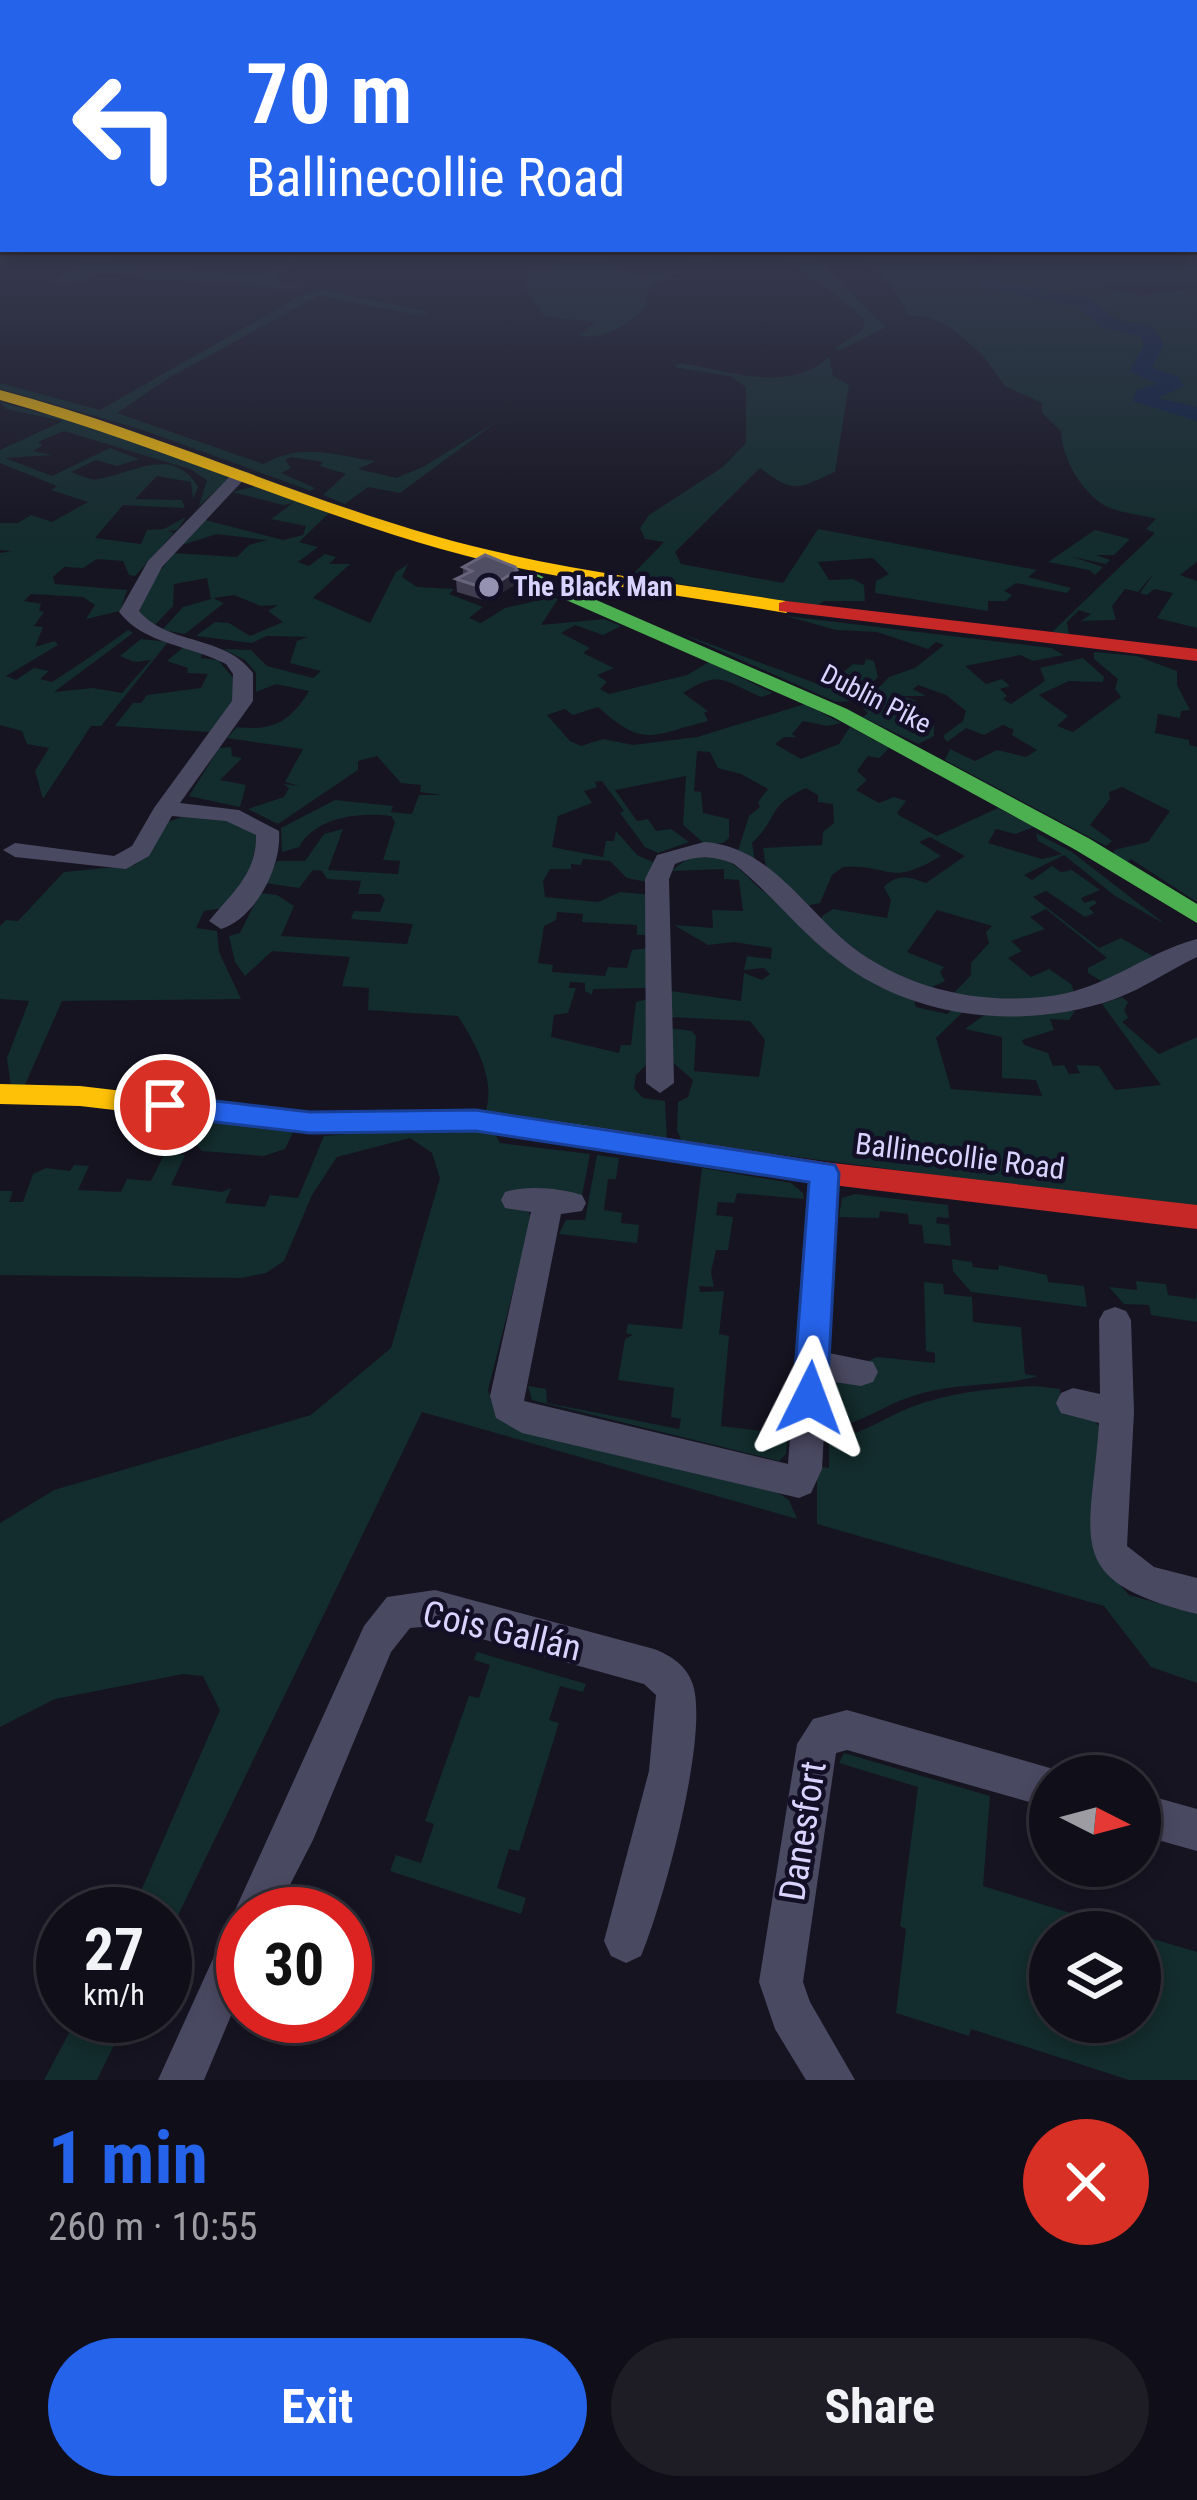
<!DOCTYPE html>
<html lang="en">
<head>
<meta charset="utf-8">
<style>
  body { margin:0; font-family:"Roboto Condensed",sans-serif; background:#1e1d26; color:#f1f3f6; height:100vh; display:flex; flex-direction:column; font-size:45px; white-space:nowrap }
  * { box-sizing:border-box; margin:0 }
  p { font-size:39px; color:#9c9ca2 }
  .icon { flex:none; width:66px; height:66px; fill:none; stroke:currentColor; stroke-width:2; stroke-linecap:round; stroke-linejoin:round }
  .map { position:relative; height:2080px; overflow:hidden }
  .sheet { display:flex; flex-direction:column; background:#100f19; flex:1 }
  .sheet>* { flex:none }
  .banner { position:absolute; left:0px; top:0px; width:1197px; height:252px; box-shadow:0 6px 18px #0003,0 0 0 3px #302f38; background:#2563eb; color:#fff; overflow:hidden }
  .needle { width:78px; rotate:96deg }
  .buttons { position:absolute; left:1029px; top:1755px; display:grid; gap:24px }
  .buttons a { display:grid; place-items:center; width:132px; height:132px; border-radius:50%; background:#100f19; box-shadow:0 6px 18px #0003,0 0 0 3px #302f38; font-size:60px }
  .speed { position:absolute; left:36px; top:1887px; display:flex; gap:24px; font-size:60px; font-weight:700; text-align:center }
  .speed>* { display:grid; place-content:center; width:156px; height:156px; border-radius:50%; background:#100f19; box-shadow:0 6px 18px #0003,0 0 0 3px #302f38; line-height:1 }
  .speed small { font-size:30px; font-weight:400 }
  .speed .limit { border:18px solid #d22; background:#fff; color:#111 }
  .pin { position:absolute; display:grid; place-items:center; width:102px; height:102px; color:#fff; margin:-51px; border:6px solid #fff; border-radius:50%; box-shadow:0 3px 12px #0007 }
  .me { position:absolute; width:132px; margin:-66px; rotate:3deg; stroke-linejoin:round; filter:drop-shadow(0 0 9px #0008) }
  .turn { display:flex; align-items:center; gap:42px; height:252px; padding:0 48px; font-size:54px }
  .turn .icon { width:156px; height:156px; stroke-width:2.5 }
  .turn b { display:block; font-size:84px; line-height:102px }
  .round { display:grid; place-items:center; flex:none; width:126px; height:126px; border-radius:63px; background:#1e1d26 }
  .headline { display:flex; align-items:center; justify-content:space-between; height:204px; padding:0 48px }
  h1 { font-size:72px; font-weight:700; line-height:90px; color:#2563eb }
  .button { display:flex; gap:24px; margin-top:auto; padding:24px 48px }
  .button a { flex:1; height:138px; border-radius:72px; background:#2563eb; color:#fff; font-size:48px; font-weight:700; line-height:138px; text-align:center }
  .button a+a { background:#1e1d26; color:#f1f3f6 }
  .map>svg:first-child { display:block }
  .green { fill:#132c2d }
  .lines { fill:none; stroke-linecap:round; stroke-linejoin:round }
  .river { fill:#0d2144; fill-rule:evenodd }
  .street { fill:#4a4962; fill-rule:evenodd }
  .fast { fill:#4caf50; fill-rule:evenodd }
  .slow { fill:#ffc107; fill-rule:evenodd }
  .jam { fill:#c62828; fill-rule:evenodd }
  .wall { fill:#403d50 }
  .shaded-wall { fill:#282635 }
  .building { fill:#504e63; stroke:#66637b; stroke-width:3 }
  .route { fill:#2563eb; stroke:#184099; stroke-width:3 }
  .poi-dot { fill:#9591b1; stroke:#130f26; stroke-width:4.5 }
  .labels { text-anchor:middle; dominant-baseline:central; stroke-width:9; stroke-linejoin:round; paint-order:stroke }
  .far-poi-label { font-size:27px; font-weight:bold; fill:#d9d4ff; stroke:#130f26; text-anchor:start }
  .far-street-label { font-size:27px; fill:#d9d4ff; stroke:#130f26 }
  .street-label { font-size:30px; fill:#d9d4ff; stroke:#130f26 }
  .near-street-label { font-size:36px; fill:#d9d4ff; stroke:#130f26 }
</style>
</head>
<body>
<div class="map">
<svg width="1197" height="2080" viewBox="0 0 1197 2080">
  <rect width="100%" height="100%" fill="#161421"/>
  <!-- green -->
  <g class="green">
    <polygon points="98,254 116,254 110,258 111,263 246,275 270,272 309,254 276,277 276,282 302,286 297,290 99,273 79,282 49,283"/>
    <path d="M699 254H1171L1165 256 1172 259 1170 263 1197 254V286H1100L1142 295 1197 288V562L1180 575 1197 581V628L1157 618 1173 593 1154 589 1147 595 1140 593 1154 573 1138 592 1125 589 1112 606 1116 620 1081 621 1091 614 1079 610 1067 622 1069 636 1050 634 1155 533 1146 529 1156 519C1140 514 1116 513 1102 504 1079 488 1062 457 1061 431L1042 413V403L1005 386 982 354 951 328 931 318 908 315C888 271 865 255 814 256L886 327 841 350 834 349 862 330 865 320C832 293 794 252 748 255 724 257 706 269 682 262Z"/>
    <path d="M593 256 642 276 688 270 654 282 646 296 648 305C630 324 605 340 579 336L595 322 545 317 527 291V270Z"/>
    <path d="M324 290 429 312 424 316 318 296 170 377 117 413 263 464C304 442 332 455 376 461L358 469 396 478 423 467 499 420 400 493 368 487 345 504 323 495 346 474 320 466 323 462 291 457 285 460 291 468 281 473 315 488 311 491 140 429 0 389V383L100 410 300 296Z"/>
    <path d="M829 357 833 376 849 385 835 472C797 489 794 494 760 468L675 552 681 564 783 583 818 529 1037 570 1028 577 1071 588 1067 593 1016 583 1004 591 1012 595 1006 601H988V611L875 593 876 581 889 574 873 558 818 562 829 580 853 579 864 585 865 601H824L817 606 631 576 664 542 645 539 640 528 649 515 723 467 746 443V387L730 376 674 367 680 363C729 371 789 394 829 357Z"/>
    <path d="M0 402 79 423 230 477 199 506 207 480 190 469 64 431 38 442 43 445 33 451 53 455 5 458 52 476 110 448 139 459 117 466 96 460 71 472C80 475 90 481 99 479 132 473 174 445 198 487L193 499 191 482 157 476 135 499 182 500 185 508 123 505 95 538 141 544 147 530 164 529 186 517 177 530 168 531 174 533 135 576 129 575 123 561 97 559 83 568 64 567 53 577 55 584 127 590 120 611 86 619 95 605 83 597 31 594 24 601 41 604 39 611 44 612 34 626 43 627 35 647 55 641 58 645 6 676 16 680 34 668 49 671 40 679 52 682C80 664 102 649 128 630L133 633 54 692 93 688 122 693 151 660 134 662 120 656 141 639 168 642 101 726H91L43 799 35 771 49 748 27 744 22 731 0 725V553L12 551 0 550V523H18L31 515 52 522 88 502 51 490 57 486 0 463V450L63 421 6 409Z"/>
    <path d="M257 486 329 513 299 542 318 547 298 562 309 566 325 554 336 557 329 564H350L313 598 370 623 396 572 408 564 402 577 417 587 454 589 449 594 483 607 469 618 481 623 505 608 553 597 558 599 541 625 604 619 621 626 603 635 575 625 561 633 590 648 583 653 614 668 597 675 607 682 600 689 609 694 687 675 709 662 773 693 761 697C724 681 720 669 683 693L708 711 704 713 708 721C651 735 645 749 598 707L573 715 565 709 547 715 570 741 581 746 603 739 633 745 697 737 805 704 841 723 827 726 803 721 792 734 796 737H784L775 744 801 759 839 744 850 727 889 748 879 758 868 756 857 771 867 780 856 790 879 803 894 797 906 801 897 813 900 816 937 836 998 808 1034 827 1015 834 996 829 988 843 1042 859 1062 854 1038 841 1036 833 1072 852 1165 924 1115 896 1064 855 1024 875 1032 880 1052 866 1061 872 1072 870 1100 890 1081 898 1084 903 1094 900 1097 903 1089 908 1094 913 1085 917 1046 891 1033 897 1099 948 1121 938 1158 959 1106 984 1088 973V968L1107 958 1046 909 1030 917 1045 929 1011 941 1022 951 1008 958 1031 977 1049 969 1071 984 1075 994 1006 1002 954 993 971 975V963L989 943 986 932 992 926 937 910 907 952 944 967 940 972 945 981 928 989 892 975 820 924 822 916 833 909 887 918 891 900 884 887C897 873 910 877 926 883L965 856 930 837 919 842 941 856C886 888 895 864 843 867L832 875 820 903 802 907 766 867 763 848 822 845 823 832 834 823 833 804 818 802V795L806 788C766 806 779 818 752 843L755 861 738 851 749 816 760 807 758 802 768 789 741 774 718 768 710 752 697 751 694 791 701 792 703 813 729 819V838L723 843 705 844 683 825 686 776 615 790 637 821 648 819 656 831 671 829 689 842 658 853 645 847 620 813 624 811 602 781 595 782 597 787 584 791 592 803 558 816 552 847 603 857 606 841H614L616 831 637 855 655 863 652 883 627 878 610 861 583 859 581 865 571 864V869H550L543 881 545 897 598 902 620 892 652 895 648 935H637V925L582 922 583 914 557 912 556 920 544 926 538 963 553 965 552 972 605 976 608 967 627 968 632 950 650 948 648 988 593 989 592 995 585 991V983L570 982 569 988H576L568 1013 554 1015 551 1037 619 1053 621 1045H631L636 1002 648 999 649 1062 636 1075 634 1088 643 1098 665 1101 667 1142 485 1113C497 1080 475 1043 458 1016L368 1010 369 988 342 986 350 957 272 951 245 976 235 962 229 936 240 933 260 893 277 895 294 906 281 936 407 944 413 924 351 919 354 911 380 912 385 899 380 894H358L361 881 327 879 322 871 313 870 299 888 265 883 277 861H305L324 834 343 829 328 870 398 874 400 861 383 860 395 822 391 816C359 812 316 817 299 847L282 852 281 828 335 800 393 806 391 812 412 814 419 795H442L420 792 421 785 401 783 377 756 358 761V770L278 824 248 809 284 797 289 788 283 784 300 786 285 782 303 749 227 738 237 727C273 731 290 722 309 691L276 684 256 692V673L245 660 223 649 251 650 267 666 313 678 321 671 290 663 297 641 308 637 267 636 252 643 196 636 215 622 229 623 250 636 283 622 268 611 278 605 261 606 234 595 213 598 224 603 185 634 162 630 183 607 211 599 207 578 174 584 173 606 156 624 149 623 139 612 152 581 174 553 237 557 249 545 267 540 217 534 179 546 205 520 283 540 303 535 306 526 271 519 293 503 283 505 232 492Z"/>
    <polygon points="1095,530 1130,539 1114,555 1096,555 1110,560 1106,564 1073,557 1103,567 1095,575 1089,570 1048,562"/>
    <polygon points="786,616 1051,648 1064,655 1033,661 1020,655 965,666 986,684 1002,679 1010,686 1000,689 1007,696 1003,699 1011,704 1045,681 1040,668 1083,658 1104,677 1103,682 1069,681 1039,695 1068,716 1057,726 1073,732 1121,697 1115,689 1118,679 1094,659 1094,652 1137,656 1177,671 1177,685 1190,710 1181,711 1180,718 1158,714 1155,733 1189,740 1189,745 1197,747 1197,902 1131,859 1127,862 1114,855 1114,850 1148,842 1170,811 1122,787 1109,792 1110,799 1090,825 1112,841 1106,846 945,760 950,749 975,761 997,750 1026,757 1037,750 1012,735 1014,730 1003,725 984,735 966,728 947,742 943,736 963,721 966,711 946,695 918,685 913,689 926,696 902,696 917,701 909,706 925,715 920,719 934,726 934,736 918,744 863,717 868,713 861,706 889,677 915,668 944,645 936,642 928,649 877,632 836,630"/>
    <polygon points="680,633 826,687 853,664 864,665 866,659 874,661 878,677 854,701 836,702"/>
    <polygon points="185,646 202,652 201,658 218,660 234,679 232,705 210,732 115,726 133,703 141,703 147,695 201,688 208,674 187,673 188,668 167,661"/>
    <polygon points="231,747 232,756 242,758 220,780 246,785 240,807 189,796 219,748"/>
    <polygon points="184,816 234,821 259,833 249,874 224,908 204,911 196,928 217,931 219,952 241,999 62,1001 24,1087 11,1087 7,1058 29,1001 0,999 0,926 6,920 18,921 64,872 135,865 168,822"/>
    <path d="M691 856C730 856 734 863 759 888L913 997 916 1007 947 1014 955 1008 966 1009 936 1038 951 1089 1042 1096 1036 1080 1002 1078V1037L965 1029 990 1011H1075L1069 1020 1050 1019 1054 1030 1022 1040 1024 1045 1048 1053 1053 1066 1064 1065 1069 1074 1080 1073 1076 1065 1099 1066 1115 1090 1161 1085 1102 1004 1122 997 1128 1002 1124 1010 1128 1018 1122 1022 1159 1054 1197 1037V1209L682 1142 677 1130 678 1102 688 1097 693 1080 670 1060 669 1028 692 1031 696 1036 694 1071 759 1077 765 1040 750 1021 669 1017 671 991 741 1001 744 973 762 980 770 974 764 968 744 970 747 956 771 959 772 948 734 942 708 945 674 925 713 928 712 910 743 911 739 880 724 879V869L671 871Z"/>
    <polygon points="207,1121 293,1132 285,1149 264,1156 202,1151 189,1136 194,1126"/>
    <polygon points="432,1127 495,1134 500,1143 590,1154 582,1196 522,1210 529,1212 531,1220 488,1390 495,1412 777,1492 789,1500 797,1519 422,1412 165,1942 165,1914 131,1914 220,1710 203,1676 183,1674 55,1699 0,1727 0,1523 54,1490 311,1415 391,1348 440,1178 432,1153 410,1138 337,1157 312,1195 284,1261 266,1273 240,1278 0,1275 0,1191 13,1191 9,1202 23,1202 33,1174 46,1168 70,1171 74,1165 89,1166 78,1190 121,1192 127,1179 151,1181 165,1153 185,1155 171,1185 222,1192 231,1188 225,1203 265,1207 270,1195 298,1198 324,1136"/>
    <polygon points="597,1155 619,1158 616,1179 608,1179 604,1210 622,1213 621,1223 639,1225 637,1243 559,1234 566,1220 585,1220"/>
    <polygon points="702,1168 791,1183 803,1193 804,1199 737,1193 734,1203 718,1202 716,1215 733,1217 728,1250 716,1250 711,1272 714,1287 699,1286 700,1292 724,1291 719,1334 729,1336 721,1426 770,1432 771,1427 788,1429 786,1454 779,1461 532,1400 528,1386 546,1389 547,1403 679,1429 681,1419 671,1417 674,1388 618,1380 625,1339 633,1335 626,1333 628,1324 682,1329"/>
    <polygon points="855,1194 948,1205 949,1218 937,1217 936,1223 949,1225 951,1246 924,1243 922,1225 909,1224 908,1214 880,1211 879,1218 839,1217 842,1198"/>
    <polygon points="952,1259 972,1262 973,1267 998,1270 999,1265 1047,1275 1048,1282 1084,1286 1087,1307 971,1292 953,1271"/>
    <polygon points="1136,1281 1166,1284 1168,1295 1196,1299 1197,1289 1197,1322 1151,1315 1149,1305 1124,1304 1109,1287 1137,1290"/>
    <path d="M924 1282 943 1284 944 1294 972 1297 973 1322 1021 1327 1025 1374 1038 1376C1001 1387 957 1382 916 1395 887 1403 858 1426 829 1428V1386L836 1379 870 1381V1360L877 1357 935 1363V1353L926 1351Z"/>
    <path d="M1035 1386 1060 1389V1411L1092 1418 1104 1432 1103 1566 1129 1595 1197 1614V1683L1151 1667 1104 1606 817 1524V1466L829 1468V1438C858 1438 886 1416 914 1406 953 1392 995 1388 1035 1386Z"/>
    <polygon points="477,1652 586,1684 583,1692 560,1686 549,1720 559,1723 519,1851 509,1849 497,1888 526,1898 521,1914 390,1871 396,1855 421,1863 434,1824 425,1821 469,1696 479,1698 490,1665 474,1660"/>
    <polygon points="844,1753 990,1796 983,1886 1132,1932 1050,1932 1050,2022 1140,2022 1140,1935 1197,1952 1197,2080 1129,2080 971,2029 969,2036 896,2013 906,1929 900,1926 918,1787 839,1763"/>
    <polygon points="78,2016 128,2016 97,2080 44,2080"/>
  </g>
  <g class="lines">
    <!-- river -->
    <path class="river" d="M957 254C972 253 988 252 999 264L991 275 996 280 1090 298 1115 319 1155 328 1164 345 1152 368 1178 376 1184 386 1158 398 1197 407V421L1133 401 1136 390 1158 384 1129 371 1144 345 1140 336 1101 327 1077 307 983 288 972 276 979 266Z"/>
    <!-- street -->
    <g class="street">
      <path d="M236 470 250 473 162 567 139 611C169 646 224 634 253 673V701L180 803 239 810 279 831C282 866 256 918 221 929L209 921C231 894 257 874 256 835L226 821 172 816 149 856 126 869 15 857 3 850 15 843 114 856 132 846 154 808 232 701 233 674 226 664C190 645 145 645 119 612L148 561Z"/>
      <path d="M704 842C769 846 804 908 851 946 905 988 976 1004 1043 997 1105 991 1141 954 1197 939V957C1170 970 1144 988 1115 999 1024 1031 912 1020 835 958 798 930 770 892 734 864 713 855 696 855 675 864L669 879 674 1083 660 1093 646 1083 645 879 657 855Z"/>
      <path d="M824 1162 834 1165 839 1173 829 1353 873 1362 878 1372 873 1382 861 1386 827 1381 822 1469 811 1493 799 1498 522 1433 496 1418 490 1396 531 1212 505 1208 501 1200 505 1192C527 1185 560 1188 582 1195L586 1203 582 1211 561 1214 524 1401 788 1464 809 1173 814 1165Z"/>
      <path d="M1115 1307 1126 1311 1131 1320 1134 1412 1127 1546 1154 1567 1197 1578V1614C1060 1580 1091 1542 1099 1423L1061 1413 1056 1403 1061 1393 1073 1388 1100 1394 1099 1320 1104 1311Z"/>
      <path d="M435 1590 654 1649C672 1656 687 1666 693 1685 709 1737 663 1904 641 1956L626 1963 611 1956 604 1941 649 1771 656 1695 644 1684 435 1626 410 1628 391 1652 313 1840 275 1914H243V1987L204 2080H158L364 1626 387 1597Z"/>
      <polygon points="847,1710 1050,1768 1065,1776 1050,1776 1050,1808 847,1750 836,1753 803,1982 810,2002 855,2080 806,2080 775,2029 759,1982 797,1744 813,1719"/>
      <polygon points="1140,1793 1197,1809 1197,1851 1140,1835"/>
    </g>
    <!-- fast -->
    <polygon class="fast" points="532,572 847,709 1090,839 1197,904 1197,923 1074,849 833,717 525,582 525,574"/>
    <!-- slow -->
    <g class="slow">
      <path d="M0 390C148 429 288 494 435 536 550 569 668 582 786 601L795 607 786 613C662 592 537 579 417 542 276 499 142 440 0 400Z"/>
      <polygon points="0,1084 80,1086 311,1113 476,1110 588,1126 598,1129 602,1137 598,1145 588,1148 476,1130 311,1133 80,1106 0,1104"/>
    </g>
    <!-- jam -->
    <g class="jam">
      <polygon points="786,601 1197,649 1197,661 779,611 779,603"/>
      <polygon points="588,1126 824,1162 1197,1205 1197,1229 824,1184 588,1148 578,1145 574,1137 578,1129"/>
    </g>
  </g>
  <!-- wall -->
  <polygon class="wall" points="463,567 517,570 518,583 487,601 457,592 456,579 463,575"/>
  <!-- shaded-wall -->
  <polygon class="shaded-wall" points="517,570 518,583 487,601 487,589"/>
  <!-- building -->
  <polygon class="building" points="485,555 515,567 517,570 487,589 456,579 472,571 463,567"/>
  <!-- sky -->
  <linearGradient id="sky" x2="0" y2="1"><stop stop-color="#0c0b12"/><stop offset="0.47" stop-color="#363a4e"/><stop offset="1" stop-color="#363a4e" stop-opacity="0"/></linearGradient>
  <rect width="1197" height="545" fill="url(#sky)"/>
  <!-- route -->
  <polygon class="route" points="165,1095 310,1112 476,1110 835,1165 839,1173 827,1398 822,1408 810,1412 798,1408 793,1398 809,1182 476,1131 310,1133 165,1116 151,1105"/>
  <!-- markers -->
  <circle class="poi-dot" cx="489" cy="587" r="12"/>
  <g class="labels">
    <!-- far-poi labels -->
    <g class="far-poi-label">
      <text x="513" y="587">The Black Man</text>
    </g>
    <!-- far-street labels -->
    <g class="far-street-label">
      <text transform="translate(876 699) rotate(27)">Dublin Pike</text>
    </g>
    <!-- street labels -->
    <g class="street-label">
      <text transform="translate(960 1156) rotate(7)">Ballinecollie Road</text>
    </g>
    <!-- near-street labels -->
    <g class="near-street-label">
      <text transform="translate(502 1631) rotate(13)">Cois Gallán</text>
      <text transform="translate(803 1831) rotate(-81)">Danesfort</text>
    </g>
  </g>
</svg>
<div class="buttons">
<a><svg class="needle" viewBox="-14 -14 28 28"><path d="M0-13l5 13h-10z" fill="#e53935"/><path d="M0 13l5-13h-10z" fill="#9c9ca2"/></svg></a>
<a><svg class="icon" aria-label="layers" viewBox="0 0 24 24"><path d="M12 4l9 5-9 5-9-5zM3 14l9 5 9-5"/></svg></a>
</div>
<div class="speed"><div>27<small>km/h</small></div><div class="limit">30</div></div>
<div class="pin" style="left:165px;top:1105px;background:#d93025"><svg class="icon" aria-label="arrive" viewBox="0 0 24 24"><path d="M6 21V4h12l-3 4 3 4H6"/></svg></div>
<svg class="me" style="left:810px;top:1398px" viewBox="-20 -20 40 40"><path d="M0-17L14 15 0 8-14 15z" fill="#2563eb" stroke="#fff" stroke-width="4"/></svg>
<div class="banner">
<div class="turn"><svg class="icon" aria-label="left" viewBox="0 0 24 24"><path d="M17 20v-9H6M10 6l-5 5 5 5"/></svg><div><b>70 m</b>Ballinecollie Road</div></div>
</div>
</div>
<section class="sheet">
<div class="headline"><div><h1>1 min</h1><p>260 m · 10:55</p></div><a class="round" style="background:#d93025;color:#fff"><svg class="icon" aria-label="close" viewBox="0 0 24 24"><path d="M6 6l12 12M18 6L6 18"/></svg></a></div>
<div class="button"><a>Exit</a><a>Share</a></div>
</section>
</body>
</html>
